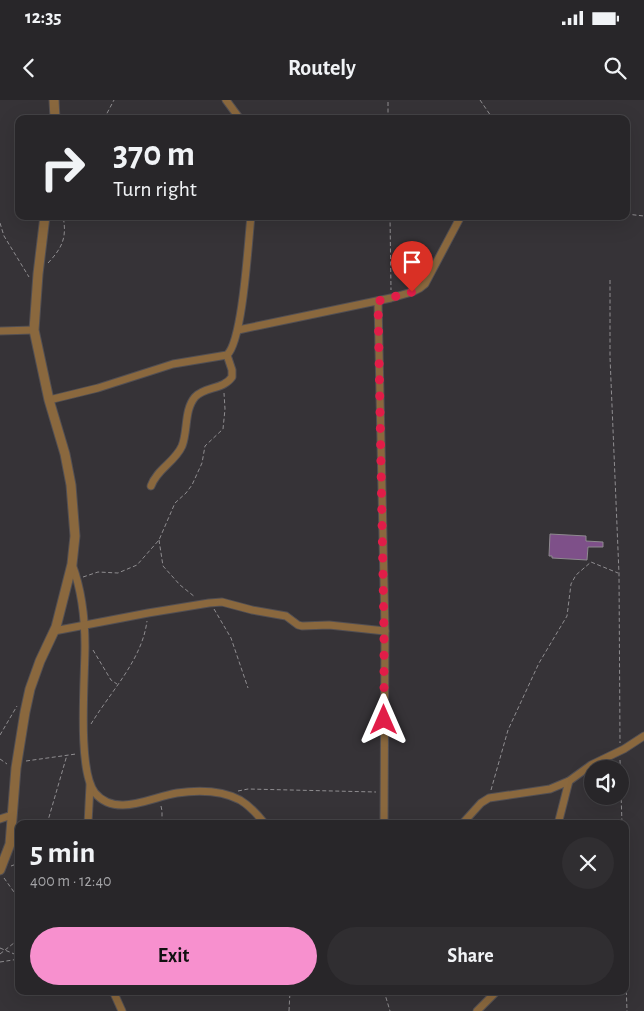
<!DOCTYPE html>
<html lang="en">
<head>
<meta charset="utf-8">
<style>
  body { margin:0; font-family:"Alegreya Sans",sans-serif; background:#302e31; color:#f1f3f6; height:100vh; display:flex; flex-direction:column; font-size:19px; white-space:nowrap }
  * { box-sizing:border-box; margin:0 }
  p { font-size:16px; color:#a5a5a8 }
  .icon { flex:none; width:28px; height:28px; fill:none; stroke:currentColor; stroke-width:2; stroke-linecap:round; stroke-linejoin:round }
  .map { position:relative; flex:1; overflow:hidden }
  .panel { position:absolute; left:15px; top:720px; width:614px; height:175px; display:flex; flex-direction:column; background:#282629; border-radius:10px; box-shadow:0 5px 20px #0002,0 0 0 1px #444346 }
  .panel>* { flex:none }
  .banner { position:absolute; left:15px; top:15px; width:615px; height:105px; border-radius:10px; box-shadow:0 5px 20px #0002,0 0 0 1px #444346; background:#282629; color:#f1f3f6; overflow:hidden }
  .buttons { position:absolute; left:584px; top:660px; display:grid; gap:10px }
  .buttons a { display:grid; place-items:center; width:45px; height:45px; border-radius:50%; background:#282629; box-shadow:0 5px 20px #0002,0 0 0 1px #444346; font-size:25px }
  .pin { position:absolute; display:grid; place-items:center; width:42px; height:42px; color:#fff; margin:-51px -21px; border-radius:50% 50% 50% 0; rotate:-45deg; box-shadow:0 0 5px #0007 }
  .pin .icon { rotate:45deg }
  .me { position:absolute; width:55px; margin:-28px; rotate:0deg; stroke-linejoin:round; filter:drop-shadow(0 0 4px #0008) }
  .turn { display:flex; align-items:center; gap:18px; height:105px; padding:0 15px; font-size:22px }
  .turn .icon { width:65px; height:65px; stroke-width:2.5 }
  .turn b { display:block; font-size:35px; line-height:42px }
  .round { display:grid; place-items:center; flex:none; width:52px; height:52px; border-radius:26px; background:#302e31 }
  .overview { display:flex; align-items:center; justify-content:space-between; height:85px; padding:0 15px }
  h1 { font-size:30px; font-weight:700; line-height:38px }
  .primary-button { display:flex; gap:10px; margin-top:auto; padding:10px 15px }
  .primary-button a { flex:1; height:58px; border-radius:30px; background:#f790ce; color:#111; font-size:20px; font-weight:700; line-height:58px; text-align:center }
  .primary-button a+a { background:#302e31; color:#f1f3f6 }
  .status { display:flex; justify-content:space-between; align-items:center; height:35px; padding:0 25px; background:#282629; direction:ltr }
  .status svg { height:14px; fill:currentColor }
  header { display:flex; justify-content:space-between; align-items:center; height:65px; padding:0 15px; background:#282629; font-size:22px; font-weight:700 }
  .map>svg:first-child { display:block }
  .building { fill:#7e5089; stroke:#8e8a8f }
  .lines { fill:none; stroke-linecap:round; stroke-linejoin:round }
  .minor-casing { stroke:#524f53; stroke-width:9 }
  .tertiary-casing { stroke:#524f53; stroke-width:11 }
  .path { stroke:#8f8d90; stroke-width:1; stroke-dasharray:4 2.5; stroke-linecap:butt }
  .minor { stroke:#8a683e; stroke-width:7 }
  .tertiary { stroke:#8a683e; stroke-width:9 }
  .route { stroke:#e11d48; stroke-width:9; stroke-dasharray:0 16.2 }
</style>
</head>
<body>
<div class="status"><b>12:35</b><svg viewBox="0 0 49 12"><path d="M0 12V9h3v3zM5 12V6h3v6zM10 12V3h3v9zM15 12V0h3v12zM26 1h20v11H26zM47 4h2v5h-2z"/></svg></div>
<header><svg class="icon" aria-label="back" viewBox="0 0 24 24"><path d="M15 5l-7 7 7 7"/></svg>Routely<svg class="icon" aria-label="search" viewBox="0 0 24 24"><circle cx="10" cy="10" r="6"/><path d="M15 15l6 6"/></svg></header>
<div class="map">
<svg width="644" height="911" viewBox="0 0 644 911">
  <rect width="100%" height="100%" fill="#363337"/>
  <!-- building -->
  <polygon class="building" points="550,434 586,436 586,441 603,442 603,447 588,447 587,460 552,458 552,456 549,456"/>
  <g class="lines">
    <defs>
      <g id="minor">
        <polyline points="226,0 240,19"/>
        <polyline points="378,201 385,531 384,724"/>
        <polyline points="238,230 391,198 412,192 420,188 425,184 461,116"/>
        <polyline points="0,231 34,230"/>
        <path d="M49 300 98 288 173 264 227 255C243 240 248 143 251 116"/>
        <path d="M151 386C157 369 175 362 182 346 188 331 184 310 195 297 205 286 223 290 232 277V270L227 255"/>
        <path d="M72 464C82 491 85 518 85 546 85 578 77 670 95 693 116 718 151 697 177 693 198 690 221 690 240 700 250 706 258 715 265 724"/>
        <polyline points="54,531 148,513 209,503 222,502 252,510 286,516 298,525 302,526 329,525 385,531"/>
        <polyline points="0,719 12,715"/>
        <polyline points="88,724 90,685"/>
        <polyline points="462,724 481,703 489,698 550,689 569,681 591,665 624,649 644,636"/>
        <polyline points="558,724 569,681"/>
        <polyline points="113,891 122,911"/>
        <polyline points="477,911 497,891"/>
      </g>
      <g id="tertiary">
        <polyline points="54,0 55,19"/>
        <polyline points="0,770 10,744 16,668 25,612 30,589 40,561 56,527 72,464 75,436 71,385 65,354 49,300 34,230 38,174 45,116"/>
      </g>
    </defs>
    <!-- minor casing -->
    <use href="#minor" class="minor-casing"/>
    <!-- tertiary casing -->
    <use href="#tertiary" class="tertiary-casing"/>
    <!-- path -->
    <g class="path">
      <polyline points="480,0 493,19"/>
      <polyline points="104,19 114,0"/>
      <polyline points="388,19 388,0"/>
      <polyline points="626,114 644,116"/>
      <polyline points="390,116 391,190"/>
      <polyline points="0,123 4,136 29,177"/>
      <path d="M48 163C63 147 67 137 63 116"/>
      <polyline points="610,180 610,257 619,474 620,643"/>
      <polyline points="159,440 163,466 180,485 195,497"/>
      <polyline points="83,477 98,472 118,473 137,465 159,440 175,403 186,393 192,385 202,363 205,346 223,329 225,309 224,293"/>
      <polyline points="214,509 231,538 248,588"/>
      <polyline points="93,550 111,580 117,584"/>
      <path d="M91 624C111 591 142 560 147 521"/>
      <polyline points="0,635 17,606"/>
      <polyline points="0,659 7,664"/>
      <polyline points="620,660 622,724"/>
      <polyline points="26,661 76,654"/>
      <polyline points="491,690 508,630 539,563 567,516 571,484 576,475 591,462 618,473"/>
      <polyline points="238,691 248,689 376,692"/>
      <polyline points="161,706 162,711 162,724"/>
      <polyline points="47,724 67,655"/>
      <polyline points="11,766 19,763"/>
      <polyline points="4,778 19,799"/>
      <polyline points="0,848 19,856"/>
      <polyline points="625,852 627,911"/>
      <polyline points="0,854 19,839"/>
      <polyline points="0,862 19,859"/>
      <polyline points="384,891 390,911"/>
      <polyline points="289,911 290,891"/>
    </g>
    <!-- minor -->
    <use href="#minor" class="minor"/>
    <!-- tertiary -->
    <use href="#tertiary" class="tertiary"/>
  </g>
  <g class="lines">
    <!-- route -->
    <polyline class="route" points="384,620 384,531 378,201 412,192"/>
  </g>
</svg>
<div class="buttons">
<a><svg class="icon" aria-label="sound" viewBox="0 0 24 24"><path d="M4 9h4l5-4v14l-5-4H4zM17 9q2 3 0 6"/></svg></a>
</div>
<div class="pin" style="left:412px;top:192px;background:#d93025"><svg class="icon" aria-label="arrive" viewBox="0 0 24 24"><path d="M6 21V4h12l-3 4 3 4H6"/></svg></div>
<svg class="me" style="left:384px;top:620px" viewBox="-20 -20 40 40"><path d="M0-17L14 15 0 8-14 15z" fill="#e11d48" stroke="#fff" stroke-width="4"/></svg>
<div class="banner">
<div class="turn"><svg class="icon" aria-label="right" viewBox="0 0 24 24"><path d="M7 20v-9h11M14 6l5 5-5 5"/></svg><div><b>370 m</b>Turn right</div></div>
</div>
<section class="panel">
<div class="overview"><div><h1>5 min</h1><p>400 m · 12:40</p></div><a class="round"><svg class="icon" aria-label="close" viewBox="0 0 24 24"><path d="M6 6l12 12M18 6L6 18"/></svg></a></div>
<div class="primary-button"><a>Exit</a><a>Share</a></div>
</section>
</div>
</body>
</html>
